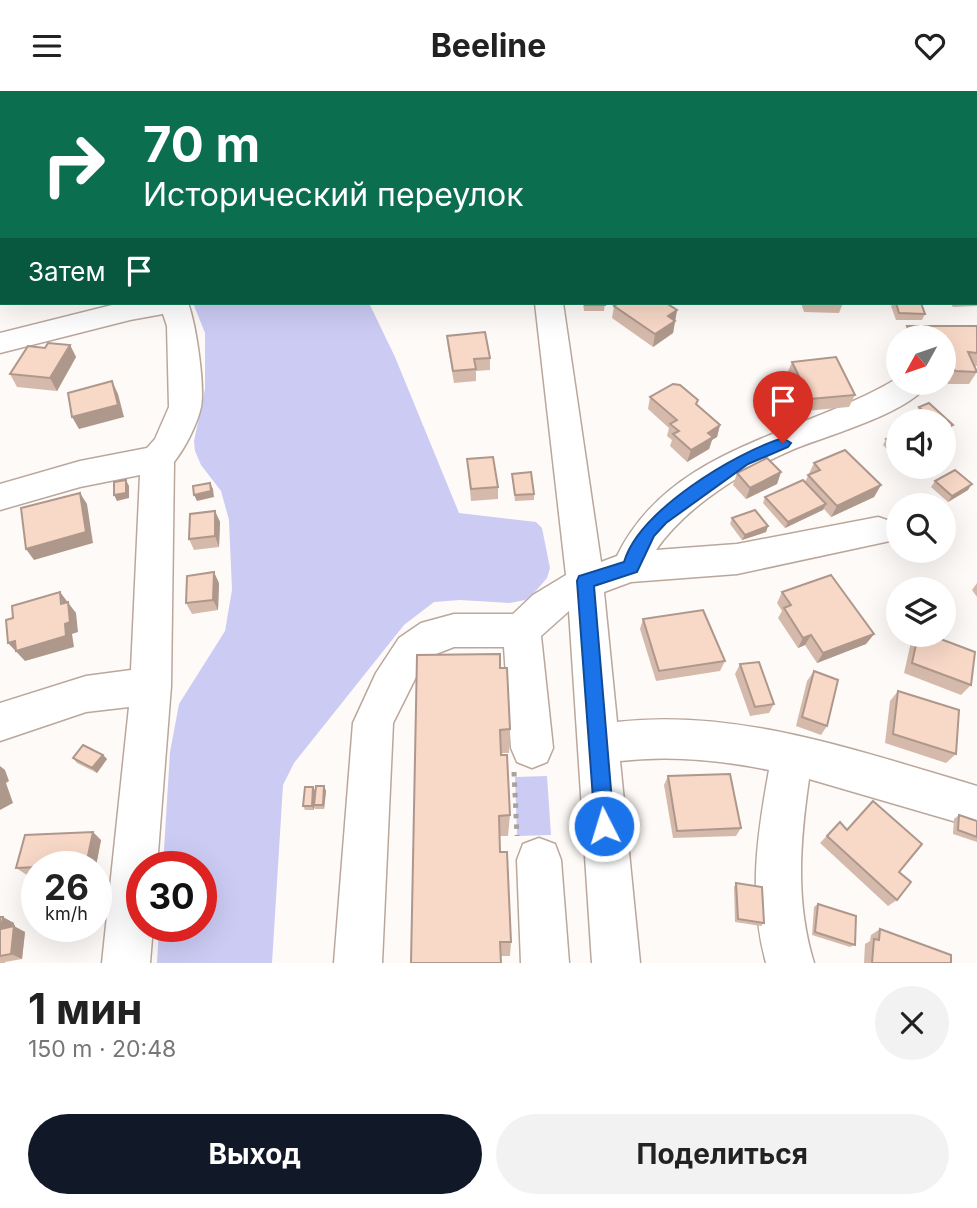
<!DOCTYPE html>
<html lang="ru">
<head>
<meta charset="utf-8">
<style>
  body { margin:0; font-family:Inter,sans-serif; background:#f2f2f2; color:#222; height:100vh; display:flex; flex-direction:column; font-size:26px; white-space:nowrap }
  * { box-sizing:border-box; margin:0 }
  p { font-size:23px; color:#767676 }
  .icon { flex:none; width:38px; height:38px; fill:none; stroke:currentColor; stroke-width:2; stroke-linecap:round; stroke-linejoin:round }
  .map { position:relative; height:872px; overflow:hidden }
  .drawer { display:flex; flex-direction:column; background:#fff; flex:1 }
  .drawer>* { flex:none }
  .banner { position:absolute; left:0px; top:0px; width:978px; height:214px; box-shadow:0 7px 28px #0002; background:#0b6e4f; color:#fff; overflow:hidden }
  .needle { width:46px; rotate:230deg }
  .fabs { position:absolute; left:886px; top:234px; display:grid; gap:14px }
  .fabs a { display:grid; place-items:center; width:70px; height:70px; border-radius:50%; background:#fff; box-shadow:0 7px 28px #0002; font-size:35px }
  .speed { position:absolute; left:21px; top:760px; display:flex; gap:14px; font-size:35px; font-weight:700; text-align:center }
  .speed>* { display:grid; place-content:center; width:91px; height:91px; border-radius:50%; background:#fff; box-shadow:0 7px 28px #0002; line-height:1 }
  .speed small { font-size:18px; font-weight:400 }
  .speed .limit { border:10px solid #d22; background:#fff; color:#111 }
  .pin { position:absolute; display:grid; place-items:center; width:60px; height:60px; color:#fff; margin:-72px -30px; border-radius:50% 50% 50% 0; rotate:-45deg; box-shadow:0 0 7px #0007 }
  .pin .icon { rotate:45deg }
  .me { position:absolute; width:77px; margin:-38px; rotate:355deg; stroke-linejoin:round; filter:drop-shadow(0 0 5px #0008) }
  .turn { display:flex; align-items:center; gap:24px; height:147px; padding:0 28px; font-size:32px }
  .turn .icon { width:91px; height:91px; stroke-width:2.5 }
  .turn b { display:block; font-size:49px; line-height:60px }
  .then { display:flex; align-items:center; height:66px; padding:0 28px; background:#0003; gap:14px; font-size:26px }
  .round { display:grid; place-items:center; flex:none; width:74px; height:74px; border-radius:37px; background:#f2f2f2 }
  .summary { display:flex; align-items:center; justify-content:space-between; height:119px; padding:0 28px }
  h1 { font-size:42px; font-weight:700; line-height:52px }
  .primary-button { display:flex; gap:14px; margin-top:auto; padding:14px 28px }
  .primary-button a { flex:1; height:80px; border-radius:42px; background:#111827; color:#fff; font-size:28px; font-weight:700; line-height:80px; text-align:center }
  .primary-button a+a { background:#f2f2f2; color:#222 }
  header { display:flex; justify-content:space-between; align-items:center; height:91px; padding:0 28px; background:#fff; font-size:32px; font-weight:700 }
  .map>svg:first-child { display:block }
  .green { fill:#cccbf4 }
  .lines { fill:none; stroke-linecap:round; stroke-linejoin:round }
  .minor-casing { stroke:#baa79c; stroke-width:3 }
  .path { stroke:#a8a29f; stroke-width:5; stroke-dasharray:4.5 6; stroke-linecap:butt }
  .minor { fill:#fff; fill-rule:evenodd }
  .wall { fill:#d5baab }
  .shaded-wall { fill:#ae978b }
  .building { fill:#f8d8c7; stroke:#ae978b; stroke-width:2 }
  .route { fill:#1a73e8; stroke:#114b97; stroke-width:2 }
</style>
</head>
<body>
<header><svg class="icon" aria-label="menu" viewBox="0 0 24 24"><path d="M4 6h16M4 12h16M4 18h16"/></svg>Beeline<svg class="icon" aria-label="heart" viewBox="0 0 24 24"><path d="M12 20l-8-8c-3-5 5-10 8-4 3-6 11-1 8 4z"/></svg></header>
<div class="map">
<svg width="977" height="872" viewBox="0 0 977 872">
  <rect width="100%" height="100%" fill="#fefaf8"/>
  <!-- green -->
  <g class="green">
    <polygon points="193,212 369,212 395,266 459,422 536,431 542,437 550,477 547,487 534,502 525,509 510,512 460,509 434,511 404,534 294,672 283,694 272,872 157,872 159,835 201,835 201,775 163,775 170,661 179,613 225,540 232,499 229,429 221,400 201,374 195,360 194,350 205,298 205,242"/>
    <polygon points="547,685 551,744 517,745 515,686"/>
  </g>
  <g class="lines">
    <defs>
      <g id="minor">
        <polygon points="0,0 20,0 2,2 2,7"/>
        <polygon points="102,0 126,0 127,2 103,2"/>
        <polygon points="496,0 518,0 519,2 496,2"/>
        <polygon points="888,0 922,0 923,2 889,2"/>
        <rect x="976" y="3" width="1" height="14"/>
        <polygon points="0,56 2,56 0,71"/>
        <rect x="976" y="131" width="1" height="16"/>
        <rect x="0" y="136" width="2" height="16"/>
        <path d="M120 212H188C196 233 205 294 201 316 197 334 185 357 174 371L171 595 157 775H142V835H153L150 872H102L129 616 86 621 0 650V612L86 585 131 579 140 384 80 396 0 419V393L80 370 147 357 155 348 169 316 167 235 163 223 130 229 0 262V242Z"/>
        <path d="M535 212H563L601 471 617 465C671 354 804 344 898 287V292H928C912 321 826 345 794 358 745 379 687 414 656 459L737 453 878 426 890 430 896 440 890 450 737 483 631 491 604 501 617 631C739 617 861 661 977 695V737L809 688C800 751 795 810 814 872H766C748 806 757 745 769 679 720 669 670 664 620 670L640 872H592L569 520 541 545 553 657 547 671 532 677 517 671 511 657 504 556H454L436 563 418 582 393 632 382 872H334L353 632 376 582 399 547 421 532 454 523H513L533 504 566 484Z"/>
        <polygon points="539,747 555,753 561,769 569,872 521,872 517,769 523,753"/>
      </g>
    </defs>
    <!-- minor casing -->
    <use href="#minor" class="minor-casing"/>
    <!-- path -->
    <polyline class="path" points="514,681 517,745"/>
    <!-- minor -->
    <use href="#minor" class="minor"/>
  </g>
  <!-- wall -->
  <g class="wall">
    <polygon points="808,0 829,0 828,2"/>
    <polygon points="976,180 977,215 953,216 950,212 976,212"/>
    <polygon points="583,212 605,212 604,220 584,220"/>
    <polygon points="801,212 843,212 839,222 804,221"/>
    <polygon points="893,212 921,212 925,223 922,229 896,229 891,215"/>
    <polygon points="614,215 677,219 673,242 653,256 612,227"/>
    <polygon points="907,235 977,235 977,275 974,275 977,281 969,293 948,293 943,281 943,247 902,247"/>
    <polygon points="447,245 490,267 490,279 476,280 476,290 454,292 448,257"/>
    <polygon points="70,254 76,266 57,300 17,296 10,283 45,257"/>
    <polygon points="792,271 855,304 849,316 805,320 787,283"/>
    <polygon points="650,306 696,314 720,334 717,346 712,349 709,358 687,371 670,355 672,349 667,345 669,337 648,318"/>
    <polygon points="929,312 953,334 949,340 943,343 943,331 925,331 916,322 919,316"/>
    <polygon points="897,342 898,361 893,364 883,354 886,348"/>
    <polygon points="467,368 498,396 498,408 471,410"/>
    <polygon points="814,372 881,394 874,406 831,426 824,418 785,437 763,412 765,406 805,391"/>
    <polygon points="781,381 777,393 746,408 733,394 737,382"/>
    <polygon points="512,383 534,403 534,409 515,410"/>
    <polygon points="935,390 968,399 948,411 931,396"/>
    <polygon points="215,420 220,431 219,456 194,459 189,448"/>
    <polygon points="732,427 768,435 766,441 742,449 730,433"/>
    <polygon points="219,492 218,519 192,523 186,512"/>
    <polygon points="977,492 977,506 972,499"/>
    <polygon points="782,501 874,543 866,553 817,572 805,554 798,557 778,527 782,520 777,512"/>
    <polygon points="643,528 725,570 720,580 656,590 640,538"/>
    <polygon points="916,544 930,544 971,594 961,604 904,582 911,551"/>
    <polygon points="417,564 500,577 510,638 509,662 501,662 510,724 508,745 500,745 500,761 511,851 510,865 501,865"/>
    <polygon points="740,573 774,613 769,622 750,625 735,583"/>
    <polygon points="814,580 827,635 821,644 796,635 807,590"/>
    <polygon points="898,600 956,663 946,672 885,652 890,610"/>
    <polygon points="103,664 107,668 97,682 77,672 73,667"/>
    <polygon points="668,685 741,737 736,745 673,747 664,694"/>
    <polygon points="324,695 326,700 324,718 315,718 314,716 314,719 305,719 303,715 313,696 315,700"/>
    <polygon points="873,710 899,781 897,809 888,815 820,752 840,731 847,738"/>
    <polygon points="959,724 977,730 977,751 953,743 954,728"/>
    <polygon points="101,749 96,775 37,775 37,784 27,784 16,777"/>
    <polygon points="736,792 764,832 761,835 735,831 734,796"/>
    <polygon points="818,813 855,854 850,856 812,844 814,816"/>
    <polygon points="0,826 14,832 13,836 25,841 22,868 5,871 5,872 0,872"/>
    <polygon points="880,838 951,872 864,872 865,853 870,850 871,844"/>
  </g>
  <!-- shaded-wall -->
  <g class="shaded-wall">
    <polygon points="367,0 379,0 378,2 365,2"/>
    <polygon points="0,45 2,49 2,60 0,61"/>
    <polygon points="0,110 2,110 2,124 0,125"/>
    <polygon points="677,219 673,242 653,256 655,243 668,225"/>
    <polygon points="70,254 76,266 57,300 50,287"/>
    <polygon points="112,290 118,303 124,326 79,338 72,326"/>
    <polygon points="720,334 717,346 712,349 709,358 687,371 691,359 708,342"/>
    <polygon points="953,334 949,340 943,343 943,338"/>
    <polygon points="781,381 777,393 746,408 750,397"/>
    <polygon points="126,389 129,395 129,407 117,410 114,404"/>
    <polygon points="210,392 213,398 214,406 197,410 194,404"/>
    <polygon points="972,393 968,399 948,411 952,405"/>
    <polygon points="881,394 874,406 831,426 837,415"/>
    <polygon points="80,402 87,413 93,452 34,469 26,458"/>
    <polygon points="826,413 823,419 785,437 788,431"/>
    <polygon points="215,420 220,431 219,456 215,445"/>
    <polygon points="768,435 766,441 742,449 745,444"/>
    <polygon points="214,481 219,492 218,519 213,509"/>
    <polygon points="60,501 76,522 78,541 72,543 74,556 25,570 8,552 65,533"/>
    <polygon points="874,543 866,553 817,572 823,562"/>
    <polygon points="811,544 805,554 798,557 803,547"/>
    <polygon points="103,664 107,668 97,682 92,677"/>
    <polygon points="0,675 5,679 9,690 6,692 13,712 0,719"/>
    <polygon points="324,695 326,700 324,718 323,714"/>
    <polygon points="313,696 315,700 314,719 312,715"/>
    <polygon points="93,741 101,749 96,775 87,775 86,774"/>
    <polygon points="3,826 14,832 13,844 1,838"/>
    <polygon points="14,835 25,841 22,868 11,863"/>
  </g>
  <!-- building -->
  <g class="building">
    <polygon points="340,0 367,0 365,2 348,2"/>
    <rect x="624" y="0" width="39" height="2"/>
    <rect x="0" y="91" width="2" height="19"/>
    <polygon points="584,212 605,212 605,214 585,214"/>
    <polygon points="619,212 666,212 677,219 668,225 675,230 655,243 614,215"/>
    <polygon points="896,212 921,212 925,223 899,222"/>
    <polygon points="907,235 977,235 977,262 968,261 977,281 955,280 950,268 943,268 943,247 912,247"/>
    <polygon points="485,241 490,267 474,268 476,278 453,280 447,245"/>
    <polygon points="48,252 70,254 50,287 10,283 28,255 45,257"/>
    <polygon points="836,266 855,304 810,308 792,271"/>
    <polygon points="112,290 118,314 72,326 68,302"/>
    <polygon points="673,293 680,294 698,309 696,313 720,334 708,342 713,346 691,359 673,343 679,340 670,333 677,329 650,306"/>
    <polygon points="929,312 953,334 943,338 943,331 935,331 919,316"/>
    <polygon points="897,342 898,357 897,358 886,348"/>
    <polygon points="845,359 881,394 837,415 808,384 820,379 814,372"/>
    <polygon points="493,366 498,396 471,398 467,368"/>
    <polygon points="767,367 781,381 750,397 737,382"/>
    <polygon points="955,379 972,393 952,405 935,390"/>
    <polygon points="531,381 534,403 515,404 512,383"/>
    <polygon points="126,389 126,402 114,404 114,391"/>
    <polygon points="803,389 826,413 788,431 765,406"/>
    <polygon points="210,392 211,400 194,404 193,395"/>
    <polygon points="80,402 86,441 26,458 21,417"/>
    <polygon points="755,419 768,435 745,444 732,427"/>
    <polygon points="215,420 215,445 189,448 190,423"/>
    <polygon points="214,481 213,509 186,512 187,485"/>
    <polygon points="831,484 874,543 823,562 811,544 803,547 784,517 791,514 782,501"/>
    <polygon points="60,501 61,513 68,511 70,531 65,533 66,545 16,560 15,550 8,552 6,529 13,527 12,515"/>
    <polygon points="703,519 725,570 659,580 643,528"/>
    <polygon points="918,544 930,544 975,561 971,594 912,572"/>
    <polygon points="500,563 500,577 507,577 510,638 500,639 501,664 507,664 510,724 499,725 500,761 507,761 511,851 500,851 501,872 411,872 417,564"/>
    <polygon points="759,571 774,613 755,616 740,573"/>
    <polygon points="814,580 838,589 827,635 802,626"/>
    <polygon points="898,600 959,619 956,663 893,643"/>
    <polygon points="83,654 103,664 92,677 73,667"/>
    <polygon points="730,683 741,737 677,740 668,685"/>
    <polygon points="316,695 324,695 323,714 314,714"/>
    <polygon points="305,696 313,696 312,715 303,715"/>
    <polygon points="873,710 922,753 899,781 911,791 897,809 827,745 840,731 847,739"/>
    <polygon points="959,724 977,730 977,746 958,739"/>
    <polygon points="93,741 86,774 37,775 37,776 16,777 25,744"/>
    <polygon points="736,792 762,796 764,832 738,828"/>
    <polygon points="818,813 856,825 855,854 815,841"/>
    <polygon points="0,826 3,826 1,838 14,835 11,863 0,865"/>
    <polygon points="880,838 951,864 951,872 872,872 874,848 879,849"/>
  </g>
  <!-- route -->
  <path class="route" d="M783 347 791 352 788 356 748 373 666 432 654 445 637 481 594 495 614 735 611 742 604 745 597 742 595 735 577 490 579 485 624 471C639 420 734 362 783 347Z"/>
</svg>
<div class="fabs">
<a><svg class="needle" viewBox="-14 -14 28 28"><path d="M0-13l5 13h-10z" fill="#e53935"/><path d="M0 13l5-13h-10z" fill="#767676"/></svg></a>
<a><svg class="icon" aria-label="sound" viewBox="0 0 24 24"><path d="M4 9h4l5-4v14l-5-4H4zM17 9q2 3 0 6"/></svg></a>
<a><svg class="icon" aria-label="search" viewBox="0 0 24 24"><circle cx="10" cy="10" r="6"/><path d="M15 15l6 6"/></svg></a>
<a><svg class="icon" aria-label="layers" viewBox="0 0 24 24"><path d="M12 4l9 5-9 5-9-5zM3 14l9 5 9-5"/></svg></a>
</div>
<div class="speed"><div>26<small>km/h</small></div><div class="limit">30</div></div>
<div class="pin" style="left:783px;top:352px;background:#d93025"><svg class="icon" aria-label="arrive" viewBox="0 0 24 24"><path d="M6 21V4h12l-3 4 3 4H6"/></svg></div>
<svg class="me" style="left:604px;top:735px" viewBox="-20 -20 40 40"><circle r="17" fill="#1a73e8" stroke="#fff" stroke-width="3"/><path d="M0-11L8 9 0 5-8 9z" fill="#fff"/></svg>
<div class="banner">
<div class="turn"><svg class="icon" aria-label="right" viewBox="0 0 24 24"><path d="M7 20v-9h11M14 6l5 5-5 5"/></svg><div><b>70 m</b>Исторический переулок</div></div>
<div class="then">Затем<svg class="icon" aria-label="arrive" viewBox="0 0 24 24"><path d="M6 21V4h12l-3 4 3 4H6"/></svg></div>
</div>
</div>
<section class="drawer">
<div class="summary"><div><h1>1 мин</h1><p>150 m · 20:48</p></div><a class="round"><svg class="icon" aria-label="close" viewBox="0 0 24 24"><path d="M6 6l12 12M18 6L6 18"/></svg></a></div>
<div class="primary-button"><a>Выход</a><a>Поделиться</a></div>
</section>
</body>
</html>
